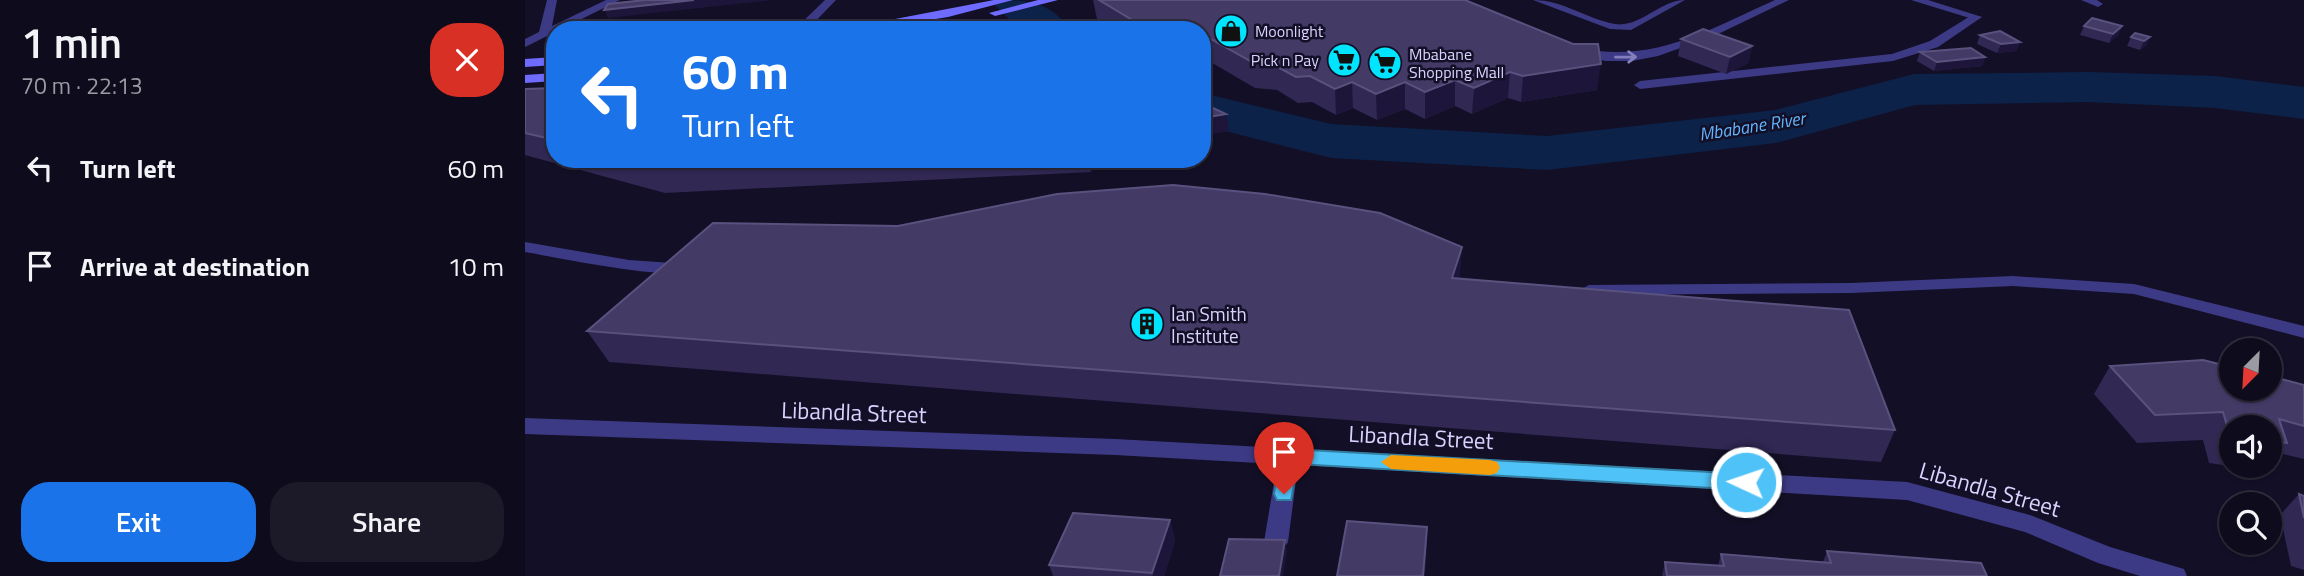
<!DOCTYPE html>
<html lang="en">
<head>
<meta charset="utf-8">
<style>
  body { margin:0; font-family:"Titillium Web",sans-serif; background:#1c1929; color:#f1f3f6; height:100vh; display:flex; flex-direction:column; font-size:26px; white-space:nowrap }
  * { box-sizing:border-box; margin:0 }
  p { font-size:23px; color:#9b9ba3 }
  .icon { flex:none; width:38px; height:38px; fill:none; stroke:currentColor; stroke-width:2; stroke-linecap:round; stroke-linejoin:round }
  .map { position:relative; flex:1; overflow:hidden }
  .panel { display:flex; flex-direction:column; background:#0e0b1c; width:525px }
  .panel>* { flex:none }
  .banner { position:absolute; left:21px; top:21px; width:665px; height:147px; border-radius:28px; box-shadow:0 2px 5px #0004,0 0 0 2px #2e2b3b; background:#1a73e8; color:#fff; overflow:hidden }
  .needle { width:46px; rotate:204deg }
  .tools { position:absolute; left:1694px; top:338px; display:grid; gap:14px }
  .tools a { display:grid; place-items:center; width:63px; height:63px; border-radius:50%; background:#0e0b1c; box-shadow:0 2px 5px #0004,0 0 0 2px #2e2b3b; font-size:35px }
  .pin { position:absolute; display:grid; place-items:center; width:60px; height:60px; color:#fff; margin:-72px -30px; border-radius:50% 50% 50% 0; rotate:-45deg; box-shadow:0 0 7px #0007 }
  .pin .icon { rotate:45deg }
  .me { position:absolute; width:77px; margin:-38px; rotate:273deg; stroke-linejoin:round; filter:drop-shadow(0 0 5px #0008) }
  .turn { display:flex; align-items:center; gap:24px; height:147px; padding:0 21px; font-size:32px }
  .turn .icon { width:91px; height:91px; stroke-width:2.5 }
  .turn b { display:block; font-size:49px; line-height:60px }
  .round { display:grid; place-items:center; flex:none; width:74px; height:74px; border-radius:28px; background:#1c1929 }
  .headline { display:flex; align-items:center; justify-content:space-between; height:119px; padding:0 21px }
  h1 { font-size:42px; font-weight:600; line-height:52px }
  .button { display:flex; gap:14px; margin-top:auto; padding:14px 21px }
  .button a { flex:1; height:80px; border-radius:28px; background:#1a73e8; color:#fff; font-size:28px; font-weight:600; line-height:80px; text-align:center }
  .button a+a { background:#1c1929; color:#f1f3f6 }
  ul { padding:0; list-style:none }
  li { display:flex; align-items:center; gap:21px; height:98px; padding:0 21px }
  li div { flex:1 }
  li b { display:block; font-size:26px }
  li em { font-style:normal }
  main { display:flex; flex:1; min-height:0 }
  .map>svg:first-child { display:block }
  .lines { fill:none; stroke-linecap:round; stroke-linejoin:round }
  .river { fill:#0c2248; fill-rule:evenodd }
  .lane { fill:#3d3a85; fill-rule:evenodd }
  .street { fill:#3d3a85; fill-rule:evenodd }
  .secondary { fill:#6f6bff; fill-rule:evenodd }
  .wall { fill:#312854 }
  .shaded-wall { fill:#1d163a }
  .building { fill:#433a66; stroke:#5a527e; stroke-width:2 }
  .oneway { stroke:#837fbc }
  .route { fill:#4fc3f7; stroke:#337fa1; stroke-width:2 }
  .slow { fill:#f59e0b }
  .labels { text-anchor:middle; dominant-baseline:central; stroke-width:5; stroke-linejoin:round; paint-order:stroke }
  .far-poi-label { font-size:16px; fill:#d9d4ff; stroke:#130f26; text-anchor:start }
  .far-water-label { font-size:18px; font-style:italic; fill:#62b6ff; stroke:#130f26 }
  .poi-label { font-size:19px; fill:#d9d4ff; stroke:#130f26; text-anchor:start }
  .near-street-label { font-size:23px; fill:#d9d4ff; stroke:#130f26 }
</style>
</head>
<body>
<main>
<section class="panel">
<div class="headline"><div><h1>1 min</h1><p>70 m · 22:13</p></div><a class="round" style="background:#d93025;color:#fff"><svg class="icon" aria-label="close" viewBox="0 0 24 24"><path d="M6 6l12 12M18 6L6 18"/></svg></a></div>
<ul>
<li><svg class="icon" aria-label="left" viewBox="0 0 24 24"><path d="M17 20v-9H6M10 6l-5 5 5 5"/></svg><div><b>Turn left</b></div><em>60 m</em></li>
<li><svg class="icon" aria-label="arrive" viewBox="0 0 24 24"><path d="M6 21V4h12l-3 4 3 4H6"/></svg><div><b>Arrive at destination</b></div><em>10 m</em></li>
</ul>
<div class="button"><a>Exit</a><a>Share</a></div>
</section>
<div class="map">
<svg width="1779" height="576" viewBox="0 0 1779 576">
  <rect width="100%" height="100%" fill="#130f26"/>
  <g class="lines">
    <!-- river -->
    <g class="river">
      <path d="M465 0C502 0 523 0 546 30H495Z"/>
      <polygon points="1564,72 1690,76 1779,87 1779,119 1690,108 1564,102 1390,105 1251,143 1022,170 806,158 677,125 677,93 806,124 1022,136 1250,110 1389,74"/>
    </g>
    <!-- lane -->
    <g class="lane">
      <polygon points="22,0 32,0 27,26 81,0 95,0 0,47 0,39 14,32"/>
      <polygon points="300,0 311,0 282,30 269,30"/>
      <path d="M1008 0C1038 0 1062 19 1090 24 1115 28 1135 0 1160 0L1106 30 1085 29Z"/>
      <path d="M1250 0H1264L1189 36 1133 56 1107 61H1080L1048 52 1054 48C1129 64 1183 30 1250 0Z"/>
      <polygon points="1556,0 1572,0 1578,4 1573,7"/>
      <polygon points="1447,15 1457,17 1413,47 1368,61 1115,89 1109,85 1115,81 1367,54 1405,41"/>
      <path d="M0 242 104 260 161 264 170 269C156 284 25 256 0 252Z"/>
      <polygon points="1488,276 1609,284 1779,326 1779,338 1609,294 1488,286 1326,293 1064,295 1055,290 1064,285 1326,283"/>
    </g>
    <!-- street -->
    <g class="street">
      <polygon points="1386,0 1403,0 1457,17 1451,20"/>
      <polygon points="0,418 590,439 1382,482 1505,515 1585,547 1659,569 1662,576 1615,576 1573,563 1500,532 1382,500 773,465 763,542 759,549 751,552 743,549 739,542 752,464 590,455 0,434"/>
    </g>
    <!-- secondary -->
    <g class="secondary">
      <polygon points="469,0 488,0 423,17 343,30 313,30"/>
      <polygon points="513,0 533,0 470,16 464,13"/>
      <polygon points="30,57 30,65 0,67 0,59"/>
      <polygon points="30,73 30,81 0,83 0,75"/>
    </g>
  </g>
  <!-- wall -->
  <g class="wall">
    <polygon points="568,0 940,0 1072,90 996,102 983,98 947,114 930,106 900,119 880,109 852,120 828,108 811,115 787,102 773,103 752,90 730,88 677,57 677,30 589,30 572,19"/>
    <polygon points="1559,26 1597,26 1593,35 1584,43 1555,35"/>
    <polygon points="1455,35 1495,42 1491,51 1472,53 1452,44"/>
    <polygon points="1606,37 1625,37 1621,45 1615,50 1602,46"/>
    <polygon points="1156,39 1227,46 1223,63 1201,74 1153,56"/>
    <polygon points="1395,52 1460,57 1457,66 1409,71 1392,61"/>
    <polygon points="30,88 30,159 574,159 566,172 140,193 0,155 0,89"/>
    <polygon points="935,279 1370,430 1356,462 84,362 62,331"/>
    <polygon points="1585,366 1779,385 1779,459 1754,453 1745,464 1745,427 1706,427 1706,466 1744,466 1739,471 1684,463 1678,440 1612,443 1569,394"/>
    <polygon points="1774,494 1779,496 1779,570 1766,566 1755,515"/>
    <polygon points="645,520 650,541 639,576 528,576 524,565"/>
    <polygon points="1302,551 1462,576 1137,576 1140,562 1193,566 1196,554 1298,562"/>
  </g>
  <!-- shaded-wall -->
  <g class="shaded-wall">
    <polygon points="169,0 248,0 83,18 79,10"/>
    <polygon points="656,22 657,30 631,30"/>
    <polygon points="1597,26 1593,35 1584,43 1588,34"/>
    <polygon points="1625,37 1621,45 1615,50 1619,41"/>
    <polygon points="1495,42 1491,51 1472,53 1476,44"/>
    <polygon points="1227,46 1223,63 1201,74 1205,57"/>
    <polygon points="1460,57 1457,66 1409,71 1412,62"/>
    <polygon points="1076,64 1072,90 996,102 998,76"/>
    <polygon points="985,72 983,98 947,114 949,88"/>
    <polygon points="930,80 930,106 900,119 900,92"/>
    <polygon points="827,82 828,108 811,115 810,89"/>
    <polygon points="880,82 880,109 852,120 851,94"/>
    <polygon points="701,114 704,131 677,136 677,118"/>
    <polygon points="563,159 574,159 566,172"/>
    <polygon points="937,247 935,277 926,308 927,278"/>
    <polygon points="645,520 650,541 639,576 628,576 627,573"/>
    <polygon points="902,527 902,549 900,576 898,576"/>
    <polygon points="760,540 762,551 758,576 754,576"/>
  </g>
  <!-- building -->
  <g class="building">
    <polygon points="120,0 169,0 79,10 83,4"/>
    <polygon points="574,0 940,0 1048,44 1073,44 1076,64 998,76 985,72 949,88 930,80 900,92 880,82 851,94 827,82 810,89 785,76 771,77 749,65 727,62 677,34 677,30 669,30 656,22 631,30 624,30"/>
    <polygon points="1567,18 1597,26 1588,34 1559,26"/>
    <polygon points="463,22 476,30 432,30"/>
    <polygon points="1178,29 1227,46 1205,57 1156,39"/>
    <polygon points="1475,31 1495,42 1476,44 1455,35"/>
    <polygon points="1610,33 1625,37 1619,41 1606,37"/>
    <polygon points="1446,48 1460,57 1412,62 1395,52"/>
    <polygon points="30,88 30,140 0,133 0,89"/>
    <polygon points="677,103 701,114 677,118"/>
    <polygon points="104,159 236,159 124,164"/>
    <polygon points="648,185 740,194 855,213 937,247 927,278 1324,310 1370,430 62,331 188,223 373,226 532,194"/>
    <polygon points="1678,360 1706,367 1706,388 1745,388 1745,376 1779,385 1779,426 1754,419 1762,443 1745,441 1745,427 1706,427 1706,436 1705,436 1698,412 1630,415 1585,366"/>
    <polygon points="1774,494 1779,496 1779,518"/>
    <polygon points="548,513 645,520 627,573 524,565"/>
    <polygon points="822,521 902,527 898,576 812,576"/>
    <polygon points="704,539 760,540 754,576 695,576"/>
    <polygon points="1302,551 1456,563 1462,576 1142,576 1140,562 1199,566 1196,554 1306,563"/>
  </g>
  <!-- one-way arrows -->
  <defs><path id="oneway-shaft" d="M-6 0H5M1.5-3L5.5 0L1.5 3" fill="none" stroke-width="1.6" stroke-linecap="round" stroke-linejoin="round" transform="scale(1.75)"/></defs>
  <use class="oneway" href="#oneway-shaft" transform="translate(1101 57) rotate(-1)"/>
  <!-- route -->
  <polygon class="route" points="764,449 1221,474 1228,476 1231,482 1228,487 1221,490 773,464 766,500 752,500 749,494 754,456"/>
  <!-- slow -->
  <polygon class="slow" points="866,455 965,460 972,462 975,467 972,473 965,475 866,469 856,462"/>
  <!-- icons -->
  <defs>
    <symbol id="shop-disc" viewBox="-11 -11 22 22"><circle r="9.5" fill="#00e5ff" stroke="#130f26"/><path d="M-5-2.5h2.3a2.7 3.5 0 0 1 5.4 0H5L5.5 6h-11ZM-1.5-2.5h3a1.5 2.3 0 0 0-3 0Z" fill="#111"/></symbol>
    <symbol id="supermarket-disc" viewBox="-11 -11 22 22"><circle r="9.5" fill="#00e5ff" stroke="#130f26"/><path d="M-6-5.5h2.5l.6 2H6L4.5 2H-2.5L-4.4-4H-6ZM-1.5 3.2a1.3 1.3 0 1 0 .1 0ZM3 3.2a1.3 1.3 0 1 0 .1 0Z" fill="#111"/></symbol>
    <symbol id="building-disc" viewBox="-11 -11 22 22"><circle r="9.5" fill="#00e5ff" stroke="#130f26"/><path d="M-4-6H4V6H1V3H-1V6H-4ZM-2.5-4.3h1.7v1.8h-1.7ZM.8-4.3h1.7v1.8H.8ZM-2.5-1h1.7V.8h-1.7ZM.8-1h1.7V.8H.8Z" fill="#111"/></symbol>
  </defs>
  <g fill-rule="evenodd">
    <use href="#shop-disc" x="687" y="12" width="38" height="38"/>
    <use href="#supermarket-disc" x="800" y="41" width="38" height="38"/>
    <use href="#supermarket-disc" x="841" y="44" width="38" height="38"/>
    <use href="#building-disc" x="603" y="305" width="38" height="38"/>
  </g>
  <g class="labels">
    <!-- far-poi labels -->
    <g class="far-poi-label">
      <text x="730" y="31">Moonlight</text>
      <text x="884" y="54">Mbabane<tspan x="884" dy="18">Shopping Mall</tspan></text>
      <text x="794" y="60" text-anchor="end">Pick n Pay</text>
    </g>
    <!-- far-water labels -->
    <g class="far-water-label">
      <text transform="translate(1227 126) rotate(-9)">Mbabane River</text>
    </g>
    <!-- poi labels -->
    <g class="poi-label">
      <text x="646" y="313">Ian Smith<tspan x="646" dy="22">Institute</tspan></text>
    </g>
    <!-- near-street labels -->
    <g class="near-street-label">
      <text transform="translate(329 412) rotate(2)">Libandla Street</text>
      <text transform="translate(896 437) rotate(3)">Libandla Street</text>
      <text transform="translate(1465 489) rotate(16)">Libandla Street</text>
    </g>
  </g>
</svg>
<div class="tools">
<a><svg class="needle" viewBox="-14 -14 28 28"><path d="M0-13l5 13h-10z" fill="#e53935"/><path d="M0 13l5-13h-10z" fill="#9b9ba3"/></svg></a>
<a><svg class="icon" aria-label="sound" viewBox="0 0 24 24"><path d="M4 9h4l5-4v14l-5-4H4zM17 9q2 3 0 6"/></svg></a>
<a><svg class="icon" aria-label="search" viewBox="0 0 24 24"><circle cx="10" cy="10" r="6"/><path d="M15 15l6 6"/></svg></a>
</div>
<div class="pin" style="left:759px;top:494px;background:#d93025"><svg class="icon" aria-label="arrive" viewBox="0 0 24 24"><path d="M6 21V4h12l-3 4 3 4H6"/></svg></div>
<svg class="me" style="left:1221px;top:482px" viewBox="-20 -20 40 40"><circle r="17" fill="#4fc3f7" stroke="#fff" stroke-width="3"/><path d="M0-11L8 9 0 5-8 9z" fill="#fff"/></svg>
<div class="banner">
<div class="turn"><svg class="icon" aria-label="left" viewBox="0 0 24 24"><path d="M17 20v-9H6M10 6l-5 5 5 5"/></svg><div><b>60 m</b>Turn left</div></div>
</div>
</div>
</main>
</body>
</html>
